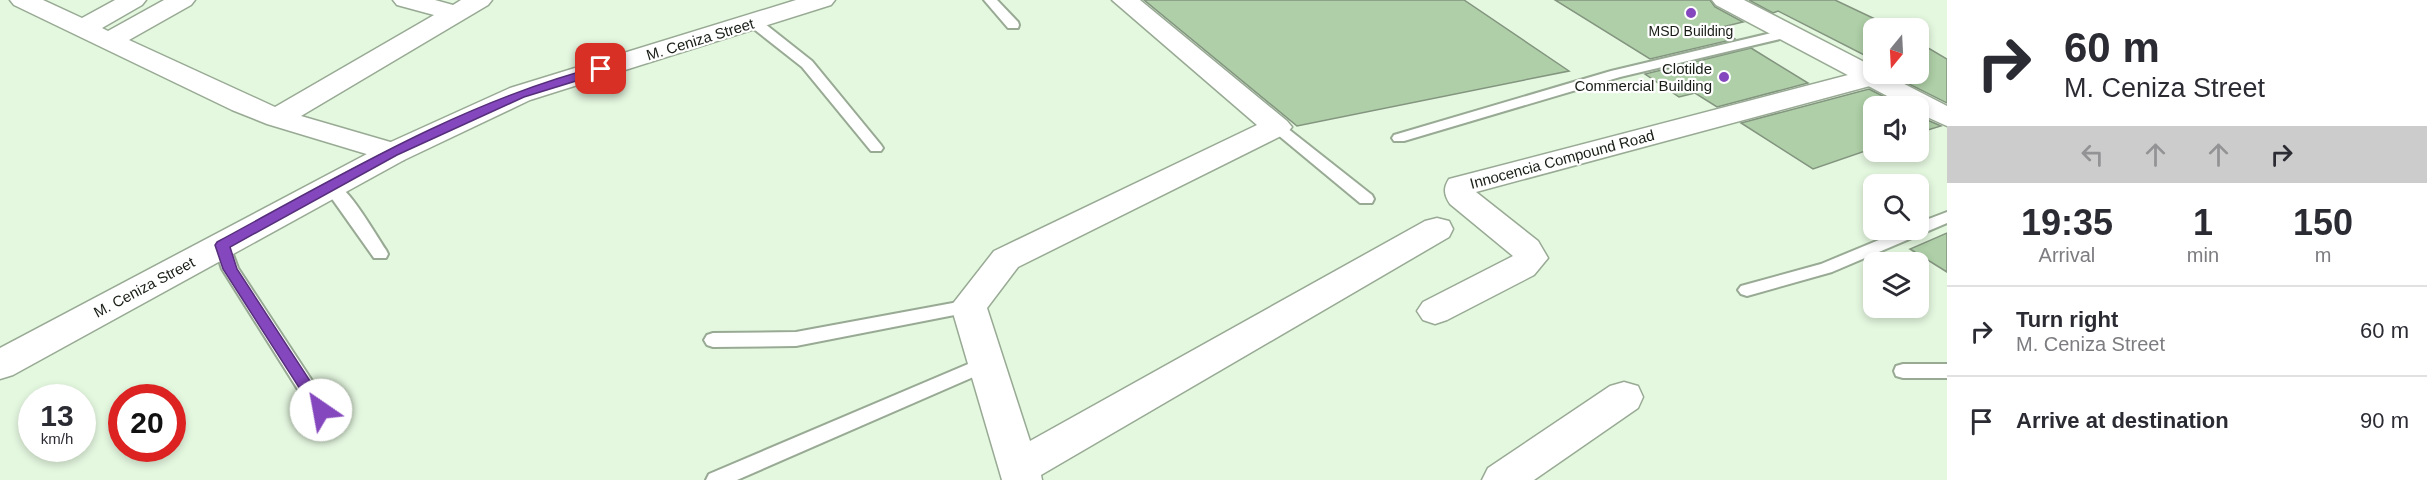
<!DOCTYPE html>
<html lang="en">
<head>
<meta charset="utf-8">
<style>
  body { margin:0; font-family:Helvetica,sans-serif; background:#f7f7f7; color:#2b2b33; height:100vh; display:flex; flex-direction:column; font-size:22px; white-space:nowrap }
  * { box-sizing:border-box; margin:0 }
  p { font-size:20px; color:#7c7c81 }
  .icon { flex:none; width:33px; height:33px; fill:none; stroke:currentColor; stroke-width:2; stroke-linecap:round; stroke-linejoin:round }
  .map { position:relative; flex:1; overflow:hidden }
  .details { display:flex; flex-direction:column; background:#fff; width:480px }
  .details>* { flex:none }
  .guide { background:#fff; color:#2b2b33; overflow:hidden }
  .needle { width:39px; rotate:198deg }
  .buttons { position:absolute; left:1863px; top:18px; display:grid; gap:12px }
  .buttons a { display:grid; place-items:center; width:66px; height:66px; border-radius:12px; background:#fff; box-shadow:0 3px 9px #0003; font-size:30px }
  .speed { position:absolute; left:18px; top:384px; display:flex; gap:12px; font-size:30px; font-weight:700; text-align:center }
  .speed>* { display:grid; place-content:center; width:78px; height:78px; border-radius:50%; background:#fff; box-shadow:0 3px 9px #0003; line-height:1 }
  .speed small { font-size:15px; font-weight:400 }
  .speed .limit { border:9px solid #d22; background:#fff; color:#111 }
  .pin { position:absolute; display:grid; place-items:center; width:51px; height:51px; color:#fff; margin:-26px; border-radius:12px; box-shadow:0 3px 9px #0006 }
  .me { position:absolute; width:66px; margin:-33px; rotate:327deg; stroke-linejoin:round; filter:drop-shadow(0 0 4px #0008) }
  .turn { display:flex; align-items:center; gap:21px; height:126px; padding:0 18px; font-size:27px }
  .turn .icon { width:78px; height:78px; stroke-width:2.5 }
  .turn b { display:block; font-size:42px; line-height:51px }
  .lanes { display:flex; align-items:center; height:57px; padding:0 18px; background:#0003; justify-content:center; gap:30px; direction:ltr }
  .lanes .off { opacity:.35 }
  .eta { display:flex; justify-content:space-evenly; align-items:center; height:102px; text-align:center }
  .eta b { font-size:36px; font-weight:700; line-height:42px }
  ul { padding:0; list-style:none }
  li { display:flex; align-items:center; gap:18px; height:90px; padding:0 18px; border-top:2px solid #e1e1e2 }
  li div { flex:1 }
  li b { display:block; font-size:22px }
  li em { font-style:normal }
  main { display:flex; flex:1; min-height:0 }
  .map>svg:first-child { display:block }
  .building { fill:#aecfa7; stroke:#83947f; stroke-width:1.5 }
  .lines { fill:none; stroke-linecap:round; stroke-linejoin:round }
  .lane-casing { stroke:#98aa94; stroke-width:4 }
  .street-casing { stroke:#98aa94; stroke-width:3 }
  .secondary-casing { stroke:#98aa94; stroke-width:3 }
  .lane { fill:#fff; fill-rule:evenodd }
  .street { fill:#fff; fill-rule:evenodd }
  .secondary { fill:#fff; fill-rule:evenodd }
  .route { fill:#8447bd; stroke:#562e7b; stroke-width:1.5 }
  .poi-dot { fill:#8447bd; stroke:#fff; stroke-width:2 }
  .labels { text-anchor:middle; dominant-baseline:central; stroke-width:4.5; stroke-linejoin:round; paint-order:stroke }
  .far-poi-label { font-size:14px; fill:#181e16; stroke:#fff }
  .street-label { font-size:15px; fill:#181e16; stroke:#fff }
  .poi-label { font-size:15px; fill:#181e16; stroke:#fff; text-anchor:end }
</style>
</head>
<body>
<main>
<div class="map">
<svg width="1947" height="480" viewBox="0 0 1947 480">
  <rect width="100%" height="100%" fill="#e4f7df"/>
  <!-- building -->
  <g class="building">
    <polygon points="1144,0 1464,0 1569,71 1297,126"/>
    <polygon points="1555,0 1710,0 1715,7 1743,22 1718,28 1735,39 1650,59"/>
    <polygon points="1749,0 1835,0 1894,28 1874,28 1874,60 1778,11 1773,13"/>
    <polygon points="1918,42 1947,59 1947,103 1889,74 1918,74"/>
    <polygon points="1751,48 1808,83 1717,107 1695,93 1679,97 1645,74"/>
    <polygon points="1869,89 1902,106 1874,106 1874,148 1813,169 1741,123"/>
    <polygon points="1918,116 1941,126 1918,133"/>
    <polygon points="1947,233 1947,272 1910,249"/>
  </g>
  <g class="lines">
    <defs>
      <g id="lane">
        <polygon points="984,0 997,0 1018,22 1019,25 1018,28 1008,28"/>
        <polygon points="755,19 760,20 812,61 881,145 883,148 881,151 871,151 802,67 750,26 749,23 750,20"/>
        <polygon points="1788,29 1795,33 1793,36 1620,77 1404,141 1394,141 1392,138 1394,135 1611,71"/>
        <polygon points="1277,123 1282,124 1372,195 1374,199 1372,203 1360,203 1272,130 1270,127"/>
        <path d="M331 181C348 185 375 234 386 250L388 254 386 258H374L323 186Z"/>
        <polygon points="1947,212 1947,223 1832,272 1747,296 1741,294 1738,290 1741,286 1821,264 1903,230 1918,230 1918,223"/>
        <polygon points="222,239 228,241 238,268 328,405 331,410 328,415 321,418 314,415 222,269 214,245 216,241"/>
        <polygon points="969,300 975,301 978,306 975,311 796,346 713,347 707,345 704,340 707,335 713,333 796,332"/>
        <polygon points="987,356 994,358 996,363 994,368 737,480 706,480 709,474"/>
        <polygon points="1903,364 1947,364 1947,378 1903,378 1896,376 1894,371 1896,366"/>
      </g>
      <g id="street">
        <polygon points="10,0 43,0 82,18 115,0 146,0 142,5 102,28 108,31 164,0 195,0 191,5 129,40 275,107 434,15 397,5 393,0 435,0 453,5 461,0 492,0 488,5 301,116 404,146 408,153 404,160 393,162 267,124 232,110 14,5"/>
        <polygon points="1112,0 1140,0 1287,121 1292,127 1287,133 1018,267 987,308 1030,441 1425,221 1437,218 1449,221 1453,229 1449,237 1041,475 1042,480 1002,480 951,306 994,251 1257,125"/>
        <path d="M1871 69H1874V74H1882L1885 77 1881 83 1476 192 1538 241 1548 258 1534 275 1447 320 1435 324 1423 320 1417 311 1423 302 1513 256 1450 204C1444 195 1443 188 1449 179Z"/>
        <polygon points="1624,382 1638,386 1643,397 1638,408 1534,480 1482,480 1488,468 1610,386"/>
      </g>
      <g id="secondary">
        <polygon points="796,0 835,0 831,5 530,100 404,160 13,375 0,379 0,348 382,146 510,88"/>
        <polygon points="1712,0 1744,0 1874,67 1874,74 1885,74 1947,106 1947,126 1918,113 1918,106 1906,106 1716,5"/>
      </g>
    </defs>
    <!-- lane casing -->
    <use href="#lane" class="lane-casing"/>
    <!-- street casing -->
    <use href="#street" class="street-casing"/>
    <!-- secondary casing -->
    <use href="#secondary" class="secondary-casing"/>
    <!-- lane -->
    <use href="#lane" class="lane"/>
    <!-- street -->
    <use href="#street" class="street"/>
    <!-- secondary -->
    <use href="#secondary" class="secondary"/>
  </g>
  <!-- route -->
  <path class="route" d="M601 66 607 69 605 72 524 97 397 155 230 247 237 269 329 410 327 414 321 416 316 414 223 269 215 245 217 242C341 175 464 101 601 66Z"/>
  <!-- markers -->
  <g class="poi-dot">
    <circle cx="1691" cy="13" r="6"/>
    <circle cx="1724" cy="77" r="6"/>
  </g>
  <g class="labels">
    <!-- far-poi labels -->
    <g class="far-poi-label">
      <text x="1691" y="31">MSD Building</text>
    </g>
    <!-- street labels -->
    <g class="street-label">
      <text transform="translate(700 39) rotate(-17)">M. Ceniza Street</text>
      <text transform="translate(1562 159) rotate(-15)">Innocencia Compound Road</text>
      <text transform="translate(144 287) rotate(-28)">M. Ceniza Street</text>
    </g>
    <!-- poi labels -->
    <g class="poi-label">
      <text x="1712" y="68">Clotilde<tspan x="1712" dy="17">Commercial Building</tspan></text>
    </g>
  </g>
</svg>
<div class="buttons">
<a><svg class="needle" viewBox="-14 -14 28 28"><path d="M0-13l5 13h-10z" fill="#e53935"/><path d="M0 13l5-13h-10z" fill="#7c7c81"/></svg></a>
<a><svg class="icon" aria-label="sound" viewBox="0 0 24 24"><path d="M4 9h4l5-4v14l-5-4H4zM17 9q2 3 0 6"/></svg></a>
<a><svg class="icon" aria-label="search" viewBox="0 0 24 24"><circle cx="10" cy="10" r="6"/><path d="M15 15l6 6"/></svg></a>
<a><svg class="icon" aria-label="layers" viewBox="0 0 24 24"><path d="M12 4l9 5-9 5-9-5zM3 14l9 5 9-5"/></svg></a>
</div>
<div class="speed"><div>13<small>km/h</small></div><div class="limit">20</div></div>
<div class="pin" style="left:601px;top:69px;background:#d93025"><svg class="icon" aria-label="arrive" viewBox="0 0 24 24"><path d="M6 21V4h12l-3 4 3 4H6"/></svg></div>
<svg class="me" style="left:321px;top:410px" viewBox="-20 -20 40 40"><circle r="19" fill="#fff"/><path d="M0-13L10 11 0 6-10 11z" fill="#8447bd"/></svg>
</div>
<section class="details">
<div class="guide">
<div class="turn"><svg class="icon" aria-label="right" viewBox="0 0 24 24"><path d="M7 20v-9h11M14 6l5 5-5 5"/></svg><div><b>60 m</b>M. Ceniza Street</div></div>
<div class="lanes"><svg class="icon off" aria-label="left" viewBox="0 0 24 24"><path d="M17 20v-9H6M10 6l-5 5 5 5"/></svg><svg class="icon off" aria-label="ahead" viewBox="0 0 24 24"><path d="M12 20V5M6 11l6-6 6 6"/></svg><svg class="icon off" aria-label="ahead" viewBox="0 0 24 24"><path d="M12 20V5M6 11l6-6 6 6"/></svg><svg class="icon" aria-label="right" viewBox="0 0 24 24"><path d="M7 20v-9h11M14 6l5 5-5 5"/></svg></div>
</div>
<div class="eta">
<div><b>19:35</b><p>Arrival</p></div>
<div><b>1</b><p>min</p></div>
<div><b>150</b><p>m</p></div>
</div>
<ul>
<li><svg class="icon" aria-label="right" viewBox="0 0 24 24"><path d="M7 20v-9h11M14 6l5 5-5 5"/></svg><div><b>Turn right</b><p>M. Ceniza Street</p></div><em>60 m</em></li>
<li><svg class="icon" aria-label="arrive" viewBox="0 0 24 24"><path d="M6 21V4h12l-3 4 3 4H6"/></svg><div><b>Arrive at destination</b></div><em>90 m</em></li>
</ul>
</section>
</main>
</body>
</html>
